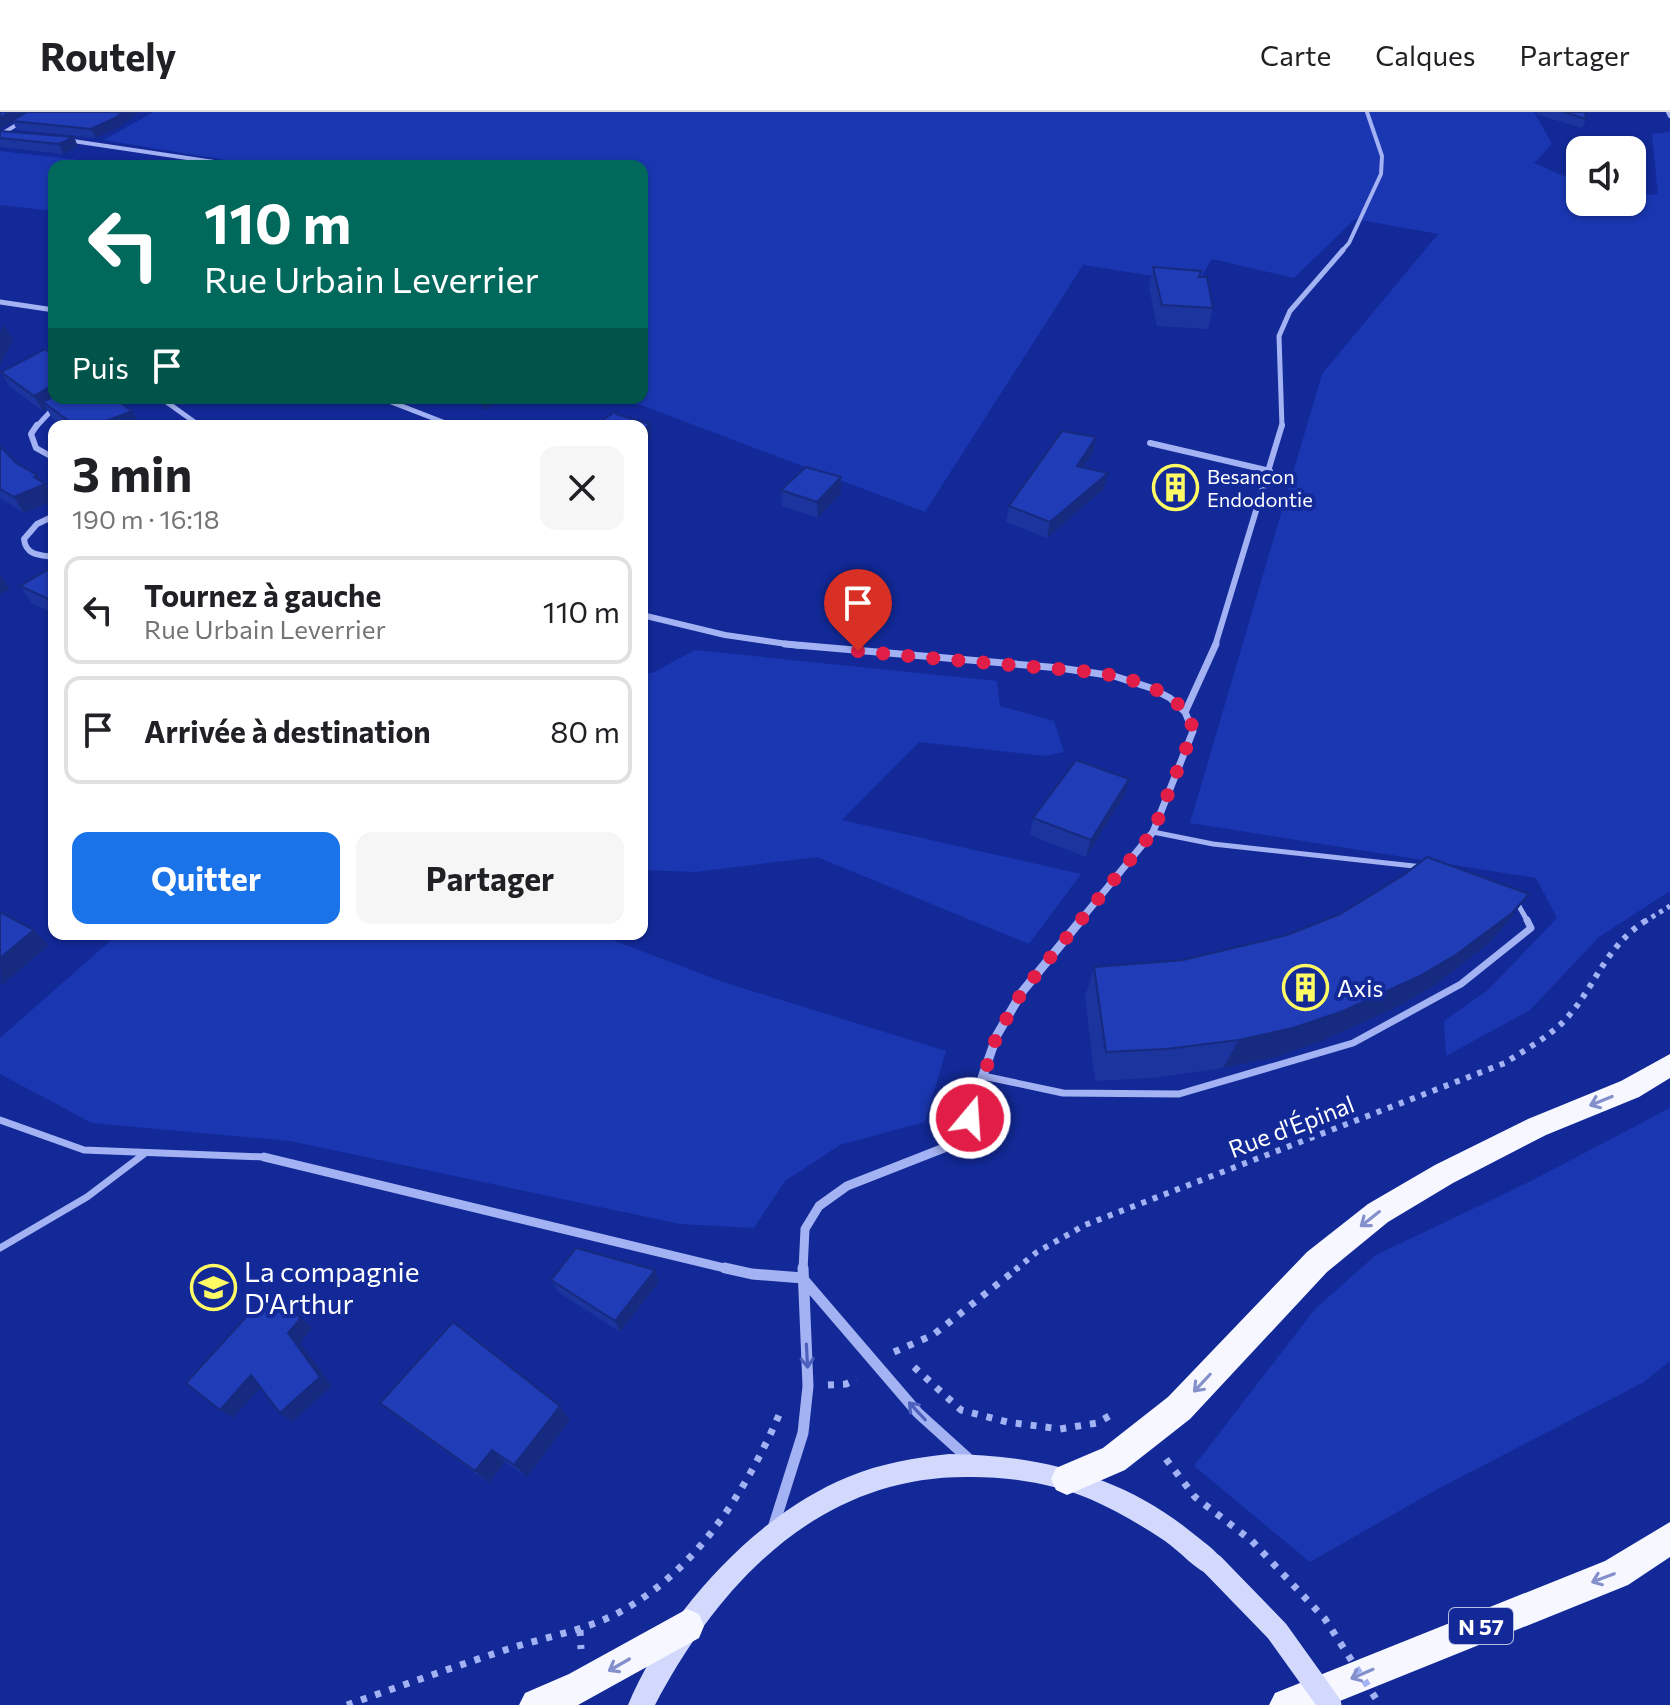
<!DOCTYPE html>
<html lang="fr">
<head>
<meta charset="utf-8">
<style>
  body { margin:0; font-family:Commissioner,sans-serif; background:#f6f6f6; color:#202124; height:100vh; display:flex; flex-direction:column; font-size:30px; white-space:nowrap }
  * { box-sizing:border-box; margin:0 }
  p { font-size:26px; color:#757577 }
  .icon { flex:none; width:44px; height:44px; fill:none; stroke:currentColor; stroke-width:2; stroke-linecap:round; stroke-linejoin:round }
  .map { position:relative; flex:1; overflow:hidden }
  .side { position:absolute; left:48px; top:308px; width:600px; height:520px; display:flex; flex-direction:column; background:#fff; border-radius:16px; box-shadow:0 2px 6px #0004 }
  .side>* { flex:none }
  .top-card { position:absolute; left:48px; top:48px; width:600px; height:244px; border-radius:16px; box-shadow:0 2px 6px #0004; background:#00695c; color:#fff; overflow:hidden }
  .fabs { position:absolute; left:1566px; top:24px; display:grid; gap:16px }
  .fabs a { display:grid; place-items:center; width:80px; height:80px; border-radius:16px; background:#fff; box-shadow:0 2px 6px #0004; font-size:40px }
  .pin { position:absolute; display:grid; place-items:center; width:68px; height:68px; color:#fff; margin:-82px -34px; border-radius:50% 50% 50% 0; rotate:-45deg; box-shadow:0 0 8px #0007 }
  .pin .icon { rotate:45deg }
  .me { position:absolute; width:88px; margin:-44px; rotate:18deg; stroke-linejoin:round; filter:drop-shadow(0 0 6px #0008) }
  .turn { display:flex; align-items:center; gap:28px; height:168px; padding:0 24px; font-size:36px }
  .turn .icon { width:104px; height:104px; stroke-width:2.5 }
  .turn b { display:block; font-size:56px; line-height:68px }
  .then { display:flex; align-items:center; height:76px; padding:0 24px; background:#0003; gap:16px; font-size:30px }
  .round { display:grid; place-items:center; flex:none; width:84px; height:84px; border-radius:16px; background:#f6f6f6 }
  .summary { display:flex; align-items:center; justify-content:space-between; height:136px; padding:0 24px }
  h1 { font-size:48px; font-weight:700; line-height:60px }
  .primary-button { display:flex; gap:16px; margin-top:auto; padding:16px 24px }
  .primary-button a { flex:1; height:92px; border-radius:16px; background:#1a73e8; color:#fff; font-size:32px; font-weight:700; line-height:92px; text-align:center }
  .primary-button a+a { background:#f6f6f6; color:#202124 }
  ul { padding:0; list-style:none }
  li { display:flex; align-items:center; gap:24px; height:108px; margin:0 16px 12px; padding:0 8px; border:4px solid #e0e0e0; border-radius:16px }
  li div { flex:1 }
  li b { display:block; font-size:30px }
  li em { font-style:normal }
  header { display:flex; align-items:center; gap:48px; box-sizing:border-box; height:112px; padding:0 40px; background:#fff; border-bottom:2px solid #e0e0e0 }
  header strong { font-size:38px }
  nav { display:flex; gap:44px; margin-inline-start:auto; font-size:28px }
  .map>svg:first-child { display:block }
  .green { fill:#1a37b1 }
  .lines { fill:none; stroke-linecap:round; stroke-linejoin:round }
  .path-far2 { stroke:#a3b2f3; stroke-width:5; stroke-dasharray:4 5; stroke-linecap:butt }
  .path-far1 { stroke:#a3b2f3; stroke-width:6; stroke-dasharray:5 7; stroke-linecap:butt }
  .path { stroke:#a3b2f3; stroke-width:7; stroke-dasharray:6 9; stroke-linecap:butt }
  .service-far1 { stroke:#a3b2f3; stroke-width:5 }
  .service { stroke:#a3b2f3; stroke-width:7 }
  .minor-far5 { stroke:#a3b2f3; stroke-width:4 }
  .minor-far4 { stroke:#a3b2f3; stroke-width:5 }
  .minor-far3 { stroke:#a3b2f3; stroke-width:6 }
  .minor-far2 { stroke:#a3b2f3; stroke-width:7 }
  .minor-far1 { stroke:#a3b2f3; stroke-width:9 }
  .minor { stroke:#a3b2f3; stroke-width:11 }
  .secondary { fill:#d2d9fd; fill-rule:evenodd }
  .trunk { fill:#f7f8ff; fill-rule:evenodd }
  .path-bridge { stroke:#a3b2f3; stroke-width:7; stroke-dasharray:6 9; stroke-linecap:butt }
  .secondary-bridge { stroke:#d2d9fd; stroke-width:23 }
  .wall { fill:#1c349d }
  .shaded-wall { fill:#162a7f }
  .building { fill:#203cb6; stroke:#162a7f; stroke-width:2 }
  .oneway { stroke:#8490cb }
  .oneway2 { stroke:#4c60bc }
  .route { stroke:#e11d48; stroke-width:14; stroke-dasharray:0 25.2 }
  .labels { text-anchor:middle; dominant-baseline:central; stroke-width:8; stroke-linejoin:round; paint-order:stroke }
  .far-poi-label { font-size:20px; fill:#fff; stroke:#122997; text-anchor:start }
  .shield { fill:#122997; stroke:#b8bfe0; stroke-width:2 }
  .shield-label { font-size:22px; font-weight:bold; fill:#fff }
  .poi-label { font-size:24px; fill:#fff; stroke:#122997; text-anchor:start }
  .street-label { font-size:24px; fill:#fff; stroke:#122997 }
  .near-poi-label { font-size:28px; fill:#fff; stroke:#122997; text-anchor:start }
</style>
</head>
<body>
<header>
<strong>Routely</strong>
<nav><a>Carte</a><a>Calques</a><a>Partager</a></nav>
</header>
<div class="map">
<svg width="1670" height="1593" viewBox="0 0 1670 1593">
  <rect width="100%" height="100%" fill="#122997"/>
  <!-- green -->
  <g class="green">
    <polygon points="154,0 1534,0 1552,32 1534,51 1580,71 1580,90 1632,90 1632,81 1658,83 1652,22 1670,20 1670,779 1599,825 1530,898 1446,944 1444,909 1488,878 1557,806 1536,766 1190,711 1322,262 1438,122 1355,107 1294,166 1212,147 1198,171 1083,153 925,400 622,286 642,286 642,209 646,199 642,198 642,54 262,54 103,28"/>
    <polygon points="0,39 106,51 122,54 54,54 54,99 0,93"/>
    <polygon points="695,538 997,569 1000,594 1054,609 1064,640 1044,644 919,630 842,708 1081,762 1029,832 817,745 696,760 642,758 642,561 652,561"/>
    <polygon points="118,822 597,822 723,870 946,939 925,1010 840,1033 785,1069 754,1116 680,1112 290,1029 92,1011 0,962 0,926"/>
    <polygon points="1670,996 1670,1249 1644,1270 1436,1378 1310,1450 1194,1354 1315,1197 1376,1143 1529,1070"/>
  </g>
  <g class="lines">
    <!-- path-far2 -->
    <polyline class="path-far2" points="1644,810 1670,794"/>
    <!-- path-far1 -->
    <path class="path-far1" d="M1015 1158 1037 1140 1085 1113 1505 951C1523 939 1545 927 1561 912 1595 879 1602 836 1647 808"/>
    <!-- path -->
    <g class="path">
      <polyline points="894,1240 933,1223 1018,1156"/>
      <polyline points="914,1255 961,1298 1007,1310 1060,1317 1097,1311 1111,1303"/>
      <polyline points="828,1273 846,1272 857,1267"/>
      <polyline points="1166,1347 1195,1385 1252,1429"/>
      <polyline points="580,1518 581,1537"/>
      <path d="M347 1593C400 1574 454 1555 508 1537 542 1526 578 1520 612 1504 693 1464 744 1383 779 1303"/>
    </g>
    <!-- service-far1 -->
    <g class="service-far1">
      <polyline points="1153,720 1213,732 1423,755"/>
      <polyline points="1515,787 1528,810"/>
    </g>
    <!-- service -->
    <g class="service">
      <polyline points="983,964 1063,981 1179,982 1353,931 1461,872 1531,816 1527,808"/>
      <polyline points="0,1008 84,1038 264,1045"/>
      <polyline points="0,1136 87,1085 144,1042"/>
    </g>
    <!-- minor-far5 -->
    <g class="minor-far5">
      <polyline points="1668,0 1670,4"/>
      <polyline points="0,23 37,0"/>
      <polyline points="66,28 241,54"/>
      <polyline points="1341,140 1349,131 1381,62 1382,44 1367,0"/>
    </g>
    <!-- minor-far4 -->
    <g class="minor-far4">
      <polyline points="0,190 54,198"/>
      <polyline points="161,286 200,314"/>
      <polyline points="381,286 448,312 445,314"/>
      <polyline points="36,315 50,300 76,286"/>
      <polyline points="1282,315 1279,224 1290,199 1343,138"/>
    </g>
    <!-- minor-far3 -->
    <g class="minor-far3">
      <polyline points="37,313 31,322 36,336 54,346"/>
      <polyline points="1150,331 1270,359"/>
      <path d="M54 404 37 412 24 427C26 444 40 443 54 445"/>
      <polyline points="642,503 725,523 801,534"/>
      <polyline points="1215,534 1282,313"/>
    </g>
    <!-- minor-far2 -->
    <g class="minor-far2">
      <polyline points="785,532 1060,556 1114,564 1151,576 1170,586 1185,600 1193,619 1153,720 1079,810"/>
      <polyline points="1186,598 1216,532"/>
    </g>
    <!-- minor-far1 -->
    <g class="minor-far1">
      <polyline points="264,1045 733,1158"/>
      <polyline points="803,1158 805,1117 819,1094 847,1074 944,1036 962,1023 997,923 1022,880 1081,808"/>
    </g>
    <!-- minor -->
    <g class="minor">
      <polyline points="725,1156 752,1162 803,1166"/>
      <polyline points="803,1167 918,1301 970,1348"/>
      <polyline points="773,1416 803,1321 808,1274 803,1156"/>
    </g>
    <!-- secondary -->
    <path class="secondary" d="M949 1342C1040 1343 1124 1364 1195 1423 1206 1432 1219 1440 1225 1453L1221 1461 1213 1465C1194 1457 1181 1440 1165 1429 1141 1413 1117 1399 1090 1387 1053 1372 1012 1365 972 1365 822 1362 721 1468 655 1593H628C667 1500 755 1403 848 1365 881 1351 915 1346 949 1342Z"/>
    <!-- trunk -->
    <g class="trunk">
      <polygon points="1670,942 1670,966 1639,985 1546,1023 1453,1071 1388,1110 1327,1160 1190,1307 1125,1358 1067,1383 1056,1378 1051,1367 1056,1356 1103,1336 1168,1285 1307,1140 1368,1092 1435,1053 1528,1007 1621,969"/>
      <polygon points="1670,1410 1670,1445 1628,1473 1330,1593 1269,1593 1275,1581 1605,1449"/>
      <polygon points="687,1497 699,1502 704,1514 699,1526 578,1593 519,1593 525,1581 569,1562"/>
    </g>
    <!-- path-bridge -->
    <polyline class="path-bridge" points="1252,1429 1325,1507 1380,1593"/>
    <!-- secondary-bridge -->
    <polyline class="secondary-bridge" points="1213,1453 1277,1519 1330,1593"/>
  </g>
  <!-- wall -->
  <g class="wall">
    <polygon points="0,0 140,0 119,15 96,26 17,18 13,10 0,18"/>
    <polygon points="1536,0 1585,0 1586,7 1582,16 1538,3"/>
    <polygon points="0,19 74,25 78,35 63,42 0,35"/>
    <polygon points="1153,155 1199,165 1213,196 1208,217 1157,214 1149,176"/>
    <polygon points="1,260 54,286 140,314 63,314 52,306 47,297 43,299 10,275"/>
    <polygon points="1096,325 1093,341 1084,355 1108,361 1104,377 1047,426 1006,410 1009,394"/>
    <polygon points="0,334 16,351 37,363 41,369 45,372 54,388 24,401 0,386"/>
    <polygon points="841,365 841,381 818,406 782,394 781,378"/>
    <polygon points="54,458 54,502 32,491 20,474"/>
    <polygon points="1124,684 1086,745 1030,723 1033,706"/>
    <polygon points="1405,762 1529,782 1505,813 1488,832 1435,873 1399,894 1324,928 1276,945 1223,956 1153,966 1095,969 1085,885 1094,855 1183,848 1287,823 1340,802"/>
    <polygon points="551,1168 659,1170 620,1220 558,1180"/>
    <polygon points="380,1291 570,1308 527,1365 505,1350 489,1371 397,1305"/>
  </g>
  <!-- shaded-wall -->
  <g class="shaded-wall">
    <polygon points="10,0 30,0 12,9 13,10 0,18 0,6"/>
    <polygon points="123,0 140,0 119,15 96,26 91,17"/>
    <polygon points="74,25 78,35 63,42 59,32"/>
    <polygon points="4,213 13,228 0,253 0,221"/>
    <polygon points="54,272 54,286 43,290 47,297 43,299 34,284"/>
    <polygon points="480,286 502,286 484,299"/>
    <polygon points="132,299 140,314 93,314"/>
    <polygon points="650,312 651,325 642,333 642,319"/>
    <polygon points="1096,325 1093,341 1074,370 1077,354"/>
    <polygon points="1108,361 1104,377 1047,426 1050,410"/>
    <polygon points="37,363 43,372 45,372 54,388 24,401 14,385 34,365"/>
    <polygon points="841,365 841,381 818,406 817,390"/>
    <polygon points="0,462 10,477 0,482"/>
    <polygon points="1129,667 1124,684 1086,745 1091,728"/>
    <polygon points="1529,782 1505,813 1488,832 1435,873 1399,894 1324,928 1276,945 1223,956 1239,928"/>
    <polygon points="34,818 49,833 1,874 0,846"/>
    <polygon points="655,1158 659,1170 620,1220 615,1209"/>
    <polygon points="301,1206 312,1216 300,1231 332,1274 292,1310 280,1301 288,1221"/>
    <polygon points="251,1263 264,1272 233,1306 220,1298"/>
    <polygon points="560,1294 570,1308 527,1365 514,1353"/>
    <polygon points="492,1338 505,1350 489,1371 475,1359"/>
  </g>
  <!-- building -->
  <g class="building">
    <polygon points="0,0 10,0 0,6"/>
    <polygon points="27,0 123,0 115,6 91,17 12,9"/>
    <polygon points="1564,0 1585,0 1586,7"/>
    <polygon points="0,19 74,25 59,32 0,26"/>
    <polygon points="1153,155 1201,159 1199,165 1207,165 1213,196 1162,193"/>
    <polygon points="45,237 54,244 54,272 34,284 1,260"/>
    <polygon points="54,284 54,286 114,286 132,299 93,314 76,314 43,290"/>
    <polygon points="616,299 616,302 650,312 642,319 642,314 594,314"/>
    <polygon points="1062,319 1096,325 1077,354 1108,361 1050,410 1009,394"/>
    <polygon points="0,334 16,351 37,363 34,365 45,372 14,385 0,377"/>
    <polygon points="806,355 841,365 817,390 781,378"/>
    <polygon points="51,456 54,458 54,489 53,489 20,474"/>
    <polygon points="1076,648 1129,667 1091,728 1033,706"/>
    <polygon points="1427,745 1529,782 1512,801 1457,842 1420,864 1343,899 1293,916 1239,928 1166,937 1106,940 1094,855 1183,848 1287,823 1340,802 1405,762"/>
    <polygon points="0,800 34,818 0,846"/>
    <polygon points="576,1136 655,1158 615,1209 551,1168"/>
    <polygon points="267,1182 301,1206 288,1221 320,1265 280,1301 251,1263 220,1298 186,1271"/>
    <polygon points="453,1210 560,1294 514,1353 492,1338 475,1359 380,1291"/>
  </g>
  <!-- one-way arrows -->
  <defs><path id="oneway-shaft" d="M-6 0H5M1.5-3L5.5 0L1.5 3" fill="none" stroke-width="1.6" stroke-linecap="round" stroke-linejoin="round" transform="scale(2)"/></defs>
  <g class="oneway">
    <use href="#oneway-shaft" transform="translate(1601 989) rotate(158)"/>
    <use href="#oneway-shaft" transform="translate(1370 1107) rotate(142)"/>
    <use href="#oneway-shaft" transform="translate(1202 1271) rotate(133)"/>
    <use href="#oneway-shaft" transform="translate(1603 1466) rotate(159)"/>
    <use href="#oneway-shaft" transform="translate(619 1553) rotate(150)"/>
    <use href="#oneway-shaft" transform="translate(1362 1562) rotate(157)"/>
  </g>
  <g class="oneway2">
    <use href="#oneway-shaft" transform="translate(807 1244) rotate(87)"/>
    <use href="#oneway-shaft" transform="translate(917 1299) rotate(-133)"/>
  </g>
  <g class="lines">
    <!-- route -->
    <path class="route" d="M858 539C917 545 976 550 1035 555 1067 558 1101 559 1131 568 1157 576 1189 591 1193 619L1153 720 1022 880 997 923 970 1006"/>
  </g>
  <!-- icons -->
  <defs>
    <symbol id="building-ring" viewBox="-11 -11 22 22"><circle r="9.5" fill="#122997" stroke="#fffb65" stroke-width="1.5"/><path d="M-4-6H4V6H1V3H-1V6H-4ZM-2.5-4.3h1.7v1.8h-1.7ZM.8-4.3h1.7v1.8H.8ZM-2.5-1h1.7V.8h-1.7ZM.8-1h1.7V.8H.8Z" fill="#fffb65"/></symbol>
    <symbol id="school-ring" viewBox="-11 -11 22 22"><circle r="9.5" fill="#122997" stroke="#fffb65" stroke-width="1.5"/><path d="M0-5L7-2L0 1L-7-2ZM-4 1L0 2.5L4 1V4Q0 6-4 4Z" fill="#fffb65"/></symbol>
  </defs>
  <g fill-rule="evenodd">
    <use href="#building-ring" x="1150" y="350" width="51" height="51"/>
    <use href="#building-ring" x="1280" y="850" width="51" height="51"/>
    <use href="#school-ring" x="188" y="1150" width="51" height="51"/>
  </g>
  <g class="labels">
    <!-- far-poi labels -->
    <g class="far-poi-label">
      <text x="1207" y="364">Besancon<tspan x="1207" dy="23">Endodontie</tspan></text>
    </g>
    <!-- shield labels -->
    <rect class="shield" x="1449" y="1496" width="64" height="36" rx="6"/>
    <g class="shield-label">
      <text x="1481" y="1514">N 57</text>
    </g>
    <!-- poi labels -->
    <g class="poi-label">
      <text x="1337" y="875">Axis</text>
    </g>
    <!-- street labels -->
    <g class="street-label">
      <text transform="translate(1291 1014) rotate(-21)">Rue d'Épinal</text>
    </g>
    <!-- near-poi labels -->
    <g class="near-poi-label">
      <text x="244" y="1159">La compagnie<tspan x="244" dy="32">D'Arthur</tspan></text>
    </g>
  </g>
</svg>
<div class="fabs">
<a><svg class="icon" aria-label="sound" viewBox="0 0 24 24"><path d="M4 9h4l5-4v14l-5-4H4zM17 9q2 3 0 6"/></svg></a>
</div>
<div class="pin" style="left:858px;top:539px;background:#d93025"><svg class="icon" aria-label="arrive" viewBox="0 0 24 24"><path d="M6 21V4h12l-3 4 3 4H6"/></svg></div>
<svg class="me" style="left:970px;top:1006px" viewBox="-20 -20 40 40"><circle r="17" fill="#e11d48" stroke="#fff" stroke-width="3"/><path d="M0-11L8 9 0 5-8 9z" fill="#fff"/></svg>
<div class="top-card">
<div class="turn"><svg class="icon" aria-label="left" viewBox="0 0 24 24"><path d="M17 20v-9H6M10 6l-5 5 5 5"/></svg><div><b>110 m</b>Rue Urbain Leverrier</div></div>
<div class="then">Puis<svg class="icon" aria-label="arrive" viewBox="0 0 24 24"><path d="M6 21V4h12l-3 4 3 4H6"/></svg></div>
</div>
<section class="side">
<div class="summary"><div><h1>3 min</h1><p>190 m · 16:18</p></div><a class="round"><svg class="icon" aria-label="close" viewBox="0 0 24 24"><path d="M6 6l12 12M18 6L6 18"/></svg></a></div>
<ul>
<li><svg class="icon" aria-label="left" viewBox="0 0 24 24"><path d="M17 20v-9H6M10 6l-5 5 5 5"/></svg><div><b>Tournez à gauche</b><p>Rue Urbain Leverrier</p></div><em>110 m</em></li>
<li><svg class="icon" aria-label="arrive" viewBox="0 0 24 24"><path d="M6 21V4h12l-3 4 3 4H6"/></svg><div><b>Arrivée à destination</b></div><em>80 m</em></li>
</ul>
<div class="primary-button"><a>Quitter</a><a>Partager</a></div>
</section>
</div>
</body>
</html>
